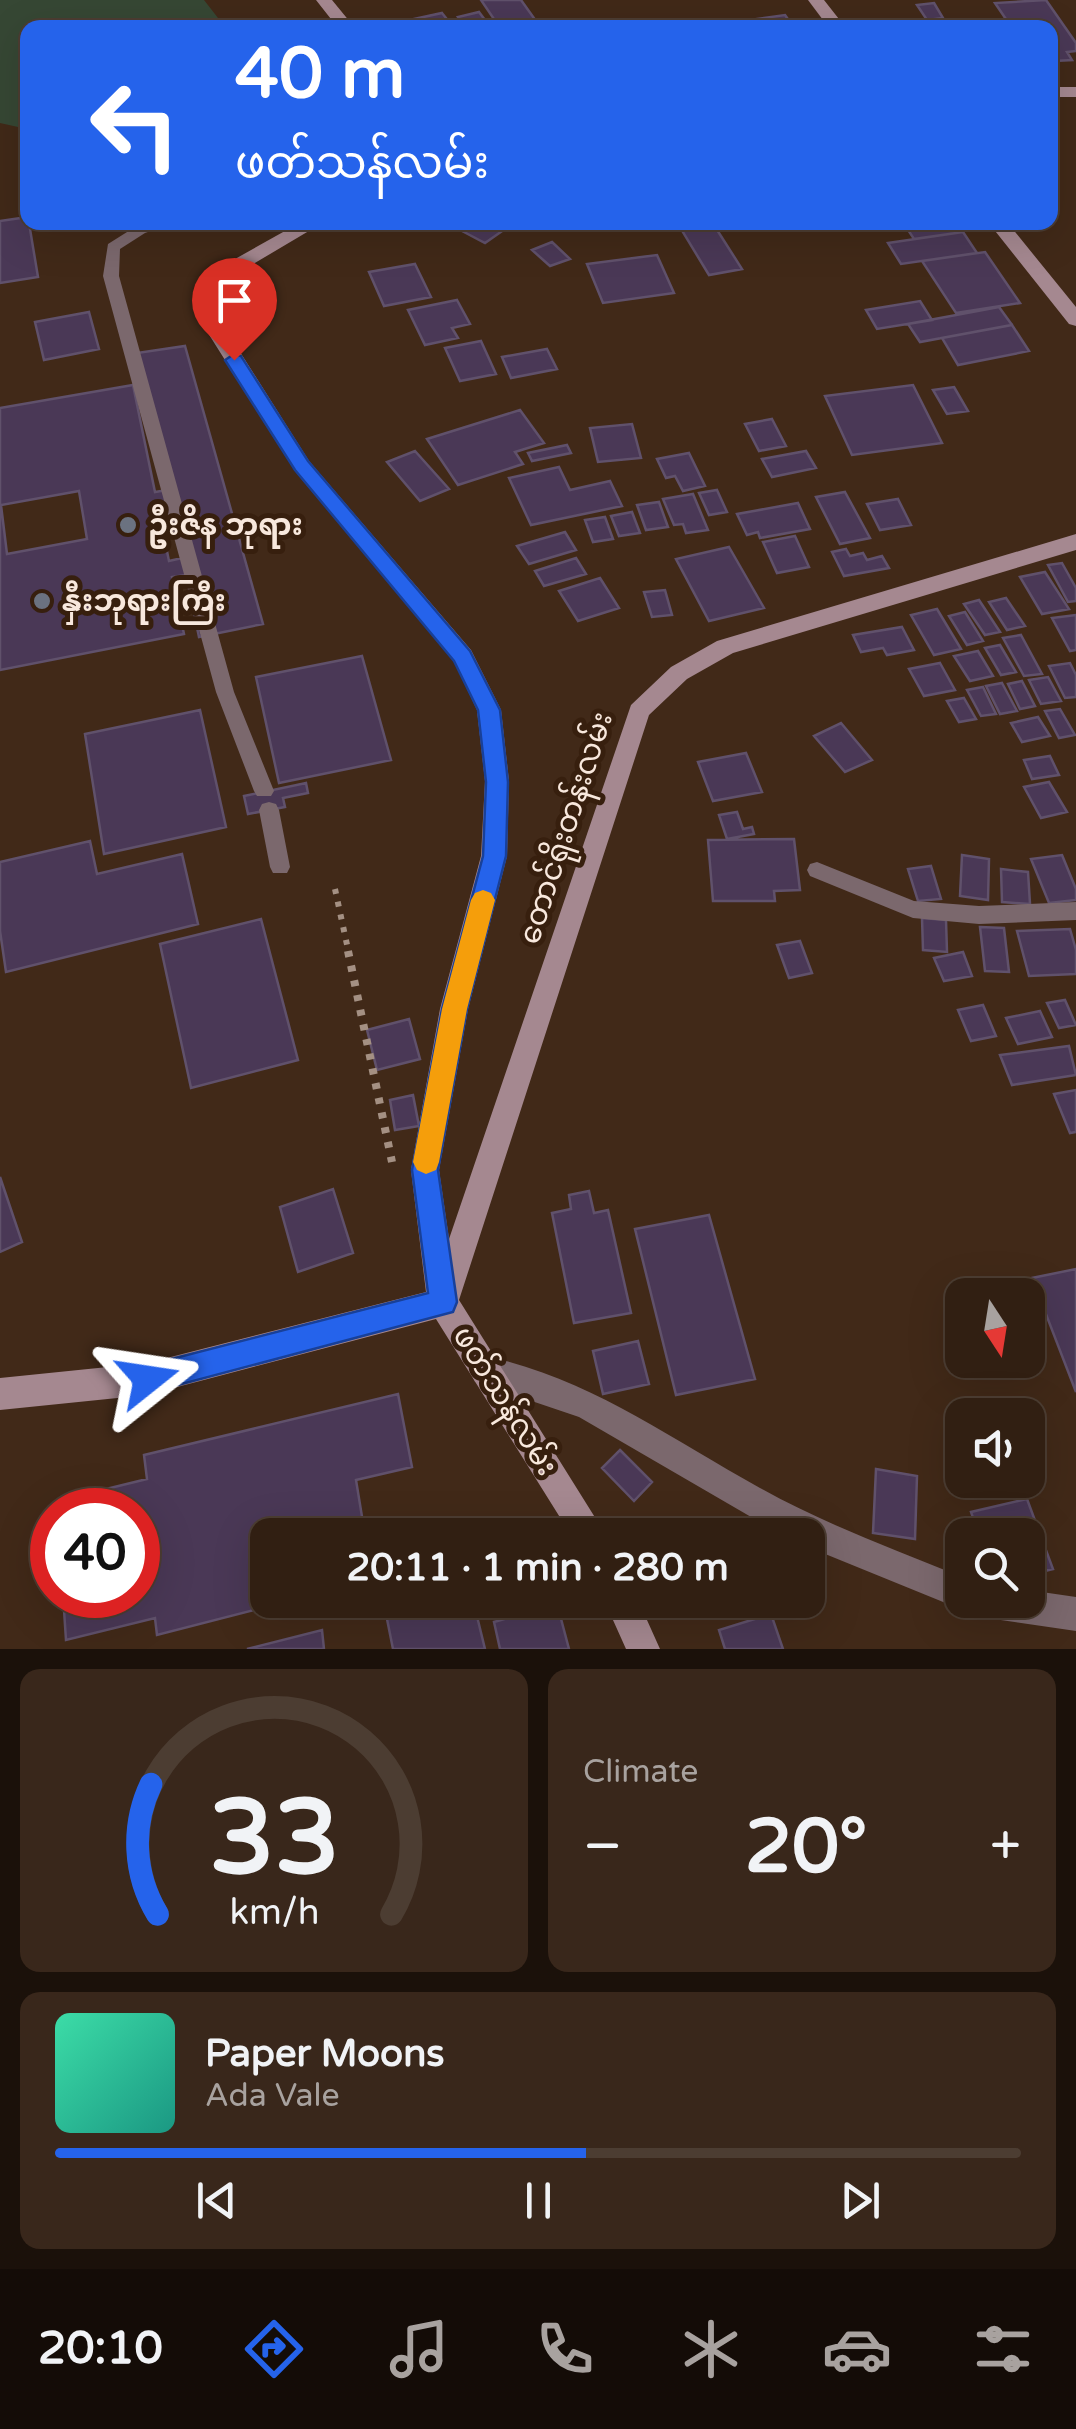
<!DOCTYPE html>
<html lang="en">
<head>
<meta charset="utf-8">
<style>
  :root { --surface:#311f12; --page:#39271b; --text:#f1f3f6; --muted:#a8a29f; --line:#4c3d32; --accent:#2563eb }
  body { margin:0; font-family:"Varela Round","Noto Sans Myanmar",sans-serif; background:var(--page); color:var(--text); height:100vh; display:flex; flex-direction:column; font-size:38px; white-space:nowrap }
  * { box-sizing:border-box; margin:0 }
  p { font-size:32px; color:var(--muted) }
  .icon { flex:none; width:55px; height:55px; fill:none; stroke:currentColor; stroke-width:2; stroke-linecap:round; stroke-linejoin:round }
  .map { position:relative; height:1649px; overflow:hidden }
  .panel { display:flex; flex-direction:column; gap:20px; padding:20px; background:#1b110a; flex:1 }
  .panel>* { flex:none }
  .banner { position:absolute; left:20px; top:20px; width:1038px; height:210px; border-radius:20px; box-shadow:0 10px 40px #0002,0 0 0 2px var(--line); background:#2563eb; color:#fff; overflow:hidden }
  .needle { width:65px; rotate:168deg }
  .controls { position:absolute; left:945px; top:1278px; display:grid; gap:20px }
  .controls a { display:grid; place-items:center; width:100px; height:100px; border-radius:20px; background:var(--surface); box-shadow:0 10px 40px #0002,0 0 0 2px var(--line); font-size:50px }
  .speed { position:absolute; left:30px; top:1488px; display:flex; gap:20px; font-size:50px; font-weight:700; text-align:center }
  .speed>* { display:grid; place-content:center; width:130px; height:130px; border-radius:50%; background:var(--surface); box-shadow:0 10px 40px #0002,0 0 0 2px var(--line); line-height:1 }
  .speed .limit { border:15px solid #d22; background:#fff; color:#111 }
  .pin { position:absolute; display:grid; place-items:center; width:85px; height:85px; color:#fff; margin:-102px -42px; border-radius:50% 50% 50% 0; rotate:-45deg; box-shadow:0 0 10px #0007 }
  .pin .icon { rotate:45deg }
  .me { position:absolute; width:110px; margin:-55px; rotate:75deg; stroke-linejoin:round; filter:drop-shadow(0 0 8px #0008) }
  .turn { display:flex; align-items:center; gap:35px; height:210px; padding:0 50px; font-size:45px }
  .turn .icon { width:130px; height:130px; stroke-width:2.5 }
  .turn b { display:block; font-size:70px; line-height:85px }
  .big { font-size:75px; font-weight:800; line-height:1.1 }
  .panel .tile { flex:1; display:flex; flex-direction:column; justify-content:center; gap:15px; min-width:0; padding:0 35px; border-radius:20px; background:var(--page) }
  .panel .dial { align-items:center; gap:0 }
  .dial svg { height:260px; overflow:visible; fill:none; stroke:var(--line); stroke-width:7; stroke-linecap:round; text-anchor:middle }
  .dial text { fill:var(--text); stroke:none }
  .song { display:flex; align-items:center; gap:30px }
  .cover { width:120px; height:120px; border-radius:15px; background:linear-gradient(135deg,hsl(160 70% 55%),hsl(170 70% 35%)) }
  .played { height:10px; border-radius:5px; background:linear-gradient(90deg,var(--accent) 55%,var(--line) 55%) }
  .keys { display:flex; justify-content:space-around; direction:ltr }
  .heat { display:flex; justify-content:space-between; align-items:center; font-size:55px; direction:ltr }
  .panel .tiles { flex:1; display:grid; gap:20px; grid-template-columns:1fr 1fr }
  .tile:last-child { grid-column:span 2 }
  .trip { position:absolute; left:250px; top:1518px; width:575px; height:100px; border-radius:20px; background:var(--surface); box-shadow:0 10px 40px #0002,0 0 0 2px var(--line); font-weight:800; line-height:100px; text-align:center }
  .menu { display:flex; height:160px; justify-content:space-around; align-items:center; background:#140c07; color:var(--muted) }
  .menu .icon { width:70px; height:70px }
  .menu .on { color:var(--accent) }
  .menu b { font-size:45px; color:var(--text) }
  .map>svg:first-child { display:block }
</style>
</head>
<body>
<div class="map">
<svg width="1076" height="1649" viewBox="0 0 1076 1649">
  <rect width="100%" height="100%" fill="#412918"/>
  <path fill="#364734" d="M0 0H204L225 27 28 28 27 129 0 123Z"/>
  <path fill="#4a3856" stroke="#60516b" stroke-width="2.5" fill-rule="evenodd" d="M481 0H521L541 28H500Z
    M1046 0 1076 43V51L1067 52 1072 60 1054 61 1050 56V28H1012L995 3Z
    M934 3 943 18 927 20 917 5Z
    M479 12 491 28H466L458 17Z
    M442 13 454 28 391 24Z
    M785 15 792 25 755 28 750 20Z
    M28 217 38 277 0 283V221Z
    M445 222H515L485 243Z
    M712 222 742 269 709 275 678 224Z
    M937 222H957L963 232 914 239 906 227Z
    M963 232 977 253 901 264 888 243Z
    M552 242 570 259 550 266 532 250Z
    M985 252 1020 303 956 313 922 261Z
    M657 255 674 293 603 303 587 264Z
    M415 264 431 297 384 306 369 272Z
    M457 300 470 324 452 328 458 338 425 345 408 310Z
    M920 301 932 320 877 329 866 310Z
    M999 307 1012 325 920 342 908 324Z
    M89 312 99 349 44 360 35 322Z
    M1012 325 1029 351 958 365 942 338Z
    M481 341 496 374 460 381 445 348Z
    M185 346 263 624 199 637 186 575 172 577 184 634 0 670V408L133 385 155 492 167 490 137 353ZM79 491 87 539 7 554 1 505ZM170 506 182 558 169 561 158 508Z
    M547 349 557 369 511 378 502 357Z
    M913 385 942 443 852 455 825 396Z
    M954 387 968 411 947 414 933 390Z
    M520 410 544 443 515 452 523 464 458 485 427 439Z
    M772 419 786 446 759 451 745 424Z
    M632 424 641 458 598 462 590 428Z
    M567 445 571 453 532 461 528 453Z
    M415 451 449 489 420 501 387 462Z
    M806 451 816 468 772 477 762 459Z
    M689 453 705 486 683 491 675 476 666 478 657 459Z
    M559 467 570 490 610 481 622 506 531 525 509 478Z
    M717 490 727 512 709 515 699 493Z
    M845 492 870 538 840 544 816 497Z
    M693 494 708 530 686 533 683 524 674 525 663 499Z
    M898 499 911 525 880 530 867 504Z
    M659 502 668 527 646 530 637 505Z
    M798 503 810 529 760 538 758 532 747 535 737 514Z
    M632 512 640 533 619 536 611 516Z
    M605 517 613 539 593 542 585 520Z
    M565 532 576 550 529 564 517 546Z
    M795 536 809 567 777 573 763 542Z
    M729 547 764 608 709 621 676 559Z
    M846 549 850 556 863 553 867 560 882 556 889 568 844 576 832 552Z
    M576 558 586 574 544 586 535 571Z
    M1062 563 1076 588V601L1068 602 1048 565Z
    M1045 572 1069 609 1042 614 1020 577Z
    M600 578 619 608 578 621 559 591Z
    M665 590 672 615 652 617 644 592Z
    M1006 598 1025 626 1007 630 989 602Z
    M979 600 1000 632 985 635 964 604Z
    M937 609 961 649 934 655 911 615Z
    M965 612 983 641 967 645 949 616Z
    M1076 615V650L1070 651 1052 618Z
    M902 627 914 650 887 655 883 648 861 652 853 635Z
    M1021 635 1042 674 1024 676 1003 638Z
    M1000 645 1016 672 1001 675 985 648Z
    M978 651 993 676 970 681 954 656Z
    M362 656 391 760 279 783 256 677Z
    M940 663 955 690 924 696 909 669Z
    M1070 663 1076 675V697L1065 698 1049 666Z
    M1048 677 1061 701 1041 704 1029 680Z
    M1022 681 1035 706 1020 709 1008 684Z
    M1002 683 1017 711 1000 714 986 686Z
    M983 687 996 714 981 716 967 690Z
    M964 698 976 719 959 722 947 701Z
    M1060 709 1075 735 1059 738 1045 711Z
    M200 710 226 827 104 854 85 734Z
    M1038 717 1050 736 1022 742 1011 723Z
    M841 723 872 760 845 772 814 736Z
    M746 753 762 792 713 801 698 762Z
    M1050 756 1059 775 1032 779 1024 760Z
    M1049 782 1067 812 1041 818 1024 787Z
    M306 783 308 793 283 798 285 807 248 814 244 796Z
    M737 812 743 829 752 827 754 834 727 839 719 815Z
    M794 839 800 890 774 891 775 901H713L708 840Z
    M90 841 97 874 182 854 198 924 6 972 0 931V862Z
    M962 855 989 859 988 900 960 896Z
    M1062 855 1076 889V900L1049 903 1031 859Z
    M931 866 941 899 918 901 908 869Z
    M1001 869 1028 872 1030 904 1002 902Z
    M922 918 946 920 947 952 923 950Z
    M261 919 298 1060 191 1088 160 944Z
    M980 927 1004 928 1009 972 985 971Z
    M1070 929 1076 950V974L1029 976 1017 931Z
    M800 941 812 973 789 978 777 945Z
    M963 952 972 976 944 981 934 958Z
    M1065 1000 1076 1025 1059 1028 1047 1003Z
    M983 1005 996 1036 971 1041 958 1010Z
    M1040 1011 1052 1037 1018 1044 1006 1018Z
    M409 1019 420 1059 377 1070 367 1030Z
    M1069 1046 1076 1075 1012 1085 1000 1055Z
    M1076 1090V1132L1070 1133 1054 1094Z
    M413 1095 419 1126 395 1130 390 1100Z
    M0 1177 22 1242 0 1252Z
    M333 1189 353 1253 298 1272 280 1207Z
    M589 1191 594 1213 608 1210 631 1313 574 1323 552 1213 571 1209 569 1195Z
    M709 1215 755 1379 676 1395 635 1229Z
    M1076 1269V1392L1032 1278Z
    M638 1341 649 1384 603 1394 593 1351Z
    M398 1394 412 1467 356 1480 365 1535H268V1600H293L157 1635 155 1618 66 1640 63 1595H138V1510H57V1501L147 1479 144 1455Z
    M620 1450 652 1482 634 1501 602 1468Z
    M876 1469 917 1476 915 1539 873 1533Z
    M1027 1499 1053 1569 1028 1575V1535H979L971 1512Z
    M415 1600H473L485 1649H393L385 1609Z
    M508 1600H556L569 1649H500L494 1622 512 1617Z
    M771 1614 783 1649H725L719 1630Z
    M322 1630 324 1649H247Z"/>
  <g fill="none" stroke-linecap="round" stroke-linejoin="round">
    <path stroke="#a49083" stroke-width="6" stroke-dasharray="5 8" stroke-linecap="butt" d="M335 889 349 954"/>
    <path stroke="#a49083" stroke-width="8" stroke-dasharray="6 9" stroke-linecap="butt" d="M348 951 392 1162"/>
    <path fill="#7b686d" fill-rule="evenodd" d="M151 222H176L145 233 120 249 119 276 234 692 274 791 271 796H257L254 791 216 692 103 276 108 244 135 227Z
      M269 802 276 804 279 810 290 867 287 873H273L270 867 259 810 262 804Z
      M817 862 914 901 979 906 1076 902V920L979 924 913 918 810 876 807 870 810 864Z"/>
    <path fill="#7b686d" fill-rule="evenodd" d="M486 1356C592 1380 666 1436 760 1488 824 1524 894 1549 962 1577V1600H1028V1590L1076 1597V1631L980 1617 808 1547V1535H782L579 1417 475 1382 470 1371 475 1360Z"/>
    <path fill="#a58890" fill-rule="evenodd" d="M316 0H332L355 28H338Z
      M808 0H824L846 28H829Z
      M1050 87H1076V97H1050Z
      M301 222H324L233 276 217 292 216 314 309 461 471 650 501 710 509 781 507 856 468 1009 439 1170 449 1239 631 705 671 667 717 641 1076 534V550L733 653 687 679 649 715 459 1300 606 1535H571L436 1319 147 1395 0 1410V1378L147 1363 426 1292 411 1170 440 1009 481 856 485 781 477 710 454 661 295 471 196 314 198 291 219 268Z
      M988 222H1007L1076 307V326L1069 324Z
      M604 1600H638L660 1649H626Z"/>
  </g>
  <path fill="#2563eb" stroke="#184099" stroke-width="2.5" d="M234 354 241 356 308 461 470 651 500 710 508 782 506 856 467 1009 438 1170 457 1302 453 1312 148 1393 137 1389 133 1379 137 1369 148 1365 428 1293 412 1170 442 1009 483 856 486 782 478 710 454 661 295 470 225 360Z"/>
  <path fill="#f59e0b" d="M483 890 491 893 495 900 467 1009 439 1162 436 1170 426 1174 417 1170 413 1162 442 1009 471 900 475 893Z"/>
  <g fill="#6b7280" stroke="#371f0e" stroke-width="4">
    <circle cx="128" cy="525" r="10"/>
    <circle cx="42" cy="601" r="10"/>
  </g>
  <g text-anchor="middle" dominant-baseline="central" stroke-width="10" stroke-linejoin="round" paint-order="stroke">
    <g font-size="30" font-weight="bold" fill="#f8e8dd" stroke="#371f0e" text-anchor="start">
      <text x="148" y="525">ဦးဇိန ဘုရား</text>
      <text x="62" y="601">နှီးဘုရားကြီး</text>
    </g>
    <g font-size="30" fill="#f8e8dd" stroke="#371f0e">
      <text transform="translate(566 828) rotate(-72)">တောင်ရိုးတန်းလမ်း</text>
      <text transform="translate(505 1401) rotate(58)">ဖတ်သန်လမ်း</text>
    </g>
  </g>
</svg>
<div class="controls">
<a><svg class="needle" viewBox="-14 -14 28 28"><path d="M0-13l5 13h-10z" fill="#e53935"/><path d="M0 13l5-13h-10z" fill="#a8a29f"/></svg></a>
<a><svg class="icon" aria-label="sound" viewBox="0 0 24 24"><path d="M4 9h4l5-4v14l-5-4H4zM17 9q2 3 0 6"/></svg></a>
<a><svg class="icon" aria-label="search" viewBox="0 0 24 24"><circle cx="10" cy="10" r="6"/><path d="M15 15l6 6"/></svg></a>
</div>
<div class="speed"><div class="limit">40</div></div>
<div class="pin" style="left:234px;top:360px;background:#d93025"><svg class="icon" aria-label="arrive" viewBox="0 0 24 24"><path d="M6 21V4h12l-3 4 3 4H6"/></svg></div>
<svg class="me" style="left:148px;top:1379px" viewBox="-20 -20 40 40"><path d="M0-17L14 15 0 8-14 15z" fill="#2563eb" stroke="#fff" stroke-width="4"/></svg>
<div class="trip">20:11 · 1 min · 280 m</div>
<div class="banner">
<div class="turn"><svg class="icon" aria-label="left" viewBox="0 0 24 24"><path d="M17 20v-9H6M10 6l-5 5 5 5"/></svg><div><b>40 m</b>ဖတ်သန်လမ်း</div></div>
</div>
</div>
<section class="panel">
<div class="tiles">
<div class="tile dial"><svg viewBox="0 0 100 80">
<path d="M14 69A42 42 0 1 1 86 69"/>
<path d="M14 69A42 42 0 0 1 12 29" stroke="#2563eb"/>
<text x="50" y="56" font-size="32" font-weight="700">33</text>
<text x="50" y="72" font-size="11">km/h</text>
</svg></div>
<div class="tile"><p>Climate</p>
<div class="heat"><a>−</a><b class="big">20°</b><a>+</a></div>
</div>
<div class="tile">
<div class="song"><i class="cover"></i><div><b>Paper Moons</b><p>Ada Vale</p></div></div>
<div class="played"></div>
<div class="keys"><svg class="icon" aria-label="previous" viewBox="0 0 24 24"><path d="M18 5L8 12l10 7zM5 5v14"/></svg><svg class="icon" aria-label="pause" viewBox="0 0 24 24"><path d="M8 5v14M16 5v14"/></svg><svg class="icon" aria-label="next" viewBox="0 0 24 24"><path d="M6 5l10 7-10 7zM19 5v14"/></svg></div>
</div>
</div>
</section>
<nav class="menu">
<b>20:10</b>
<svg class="icon on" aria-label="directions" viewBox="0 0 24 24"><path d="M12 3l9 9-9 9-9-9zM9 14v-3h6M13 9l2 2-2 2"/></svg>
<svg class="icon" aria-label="music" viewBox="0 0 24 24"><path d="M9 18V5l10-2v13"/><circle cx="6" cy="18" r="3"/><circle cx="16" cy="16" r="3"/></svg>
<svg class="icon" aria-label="phone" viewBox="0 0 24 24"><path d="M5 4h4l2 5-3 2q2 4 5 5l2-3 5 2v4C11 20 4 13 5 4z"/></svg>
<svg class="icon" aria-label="climate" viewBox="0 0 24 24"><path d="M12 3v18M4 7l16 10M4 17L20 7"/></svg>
<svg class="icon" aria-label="car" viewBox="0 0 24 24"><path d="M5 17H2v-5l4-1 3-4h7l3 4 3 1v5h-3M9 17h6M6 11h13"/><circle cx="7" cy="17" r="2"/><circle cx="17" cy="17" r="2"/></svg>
<svg class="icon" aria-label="filters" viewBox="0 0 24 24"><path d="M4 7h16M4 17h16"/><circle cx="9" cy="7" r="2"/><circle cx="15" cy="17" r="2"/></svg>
</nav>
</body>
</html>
